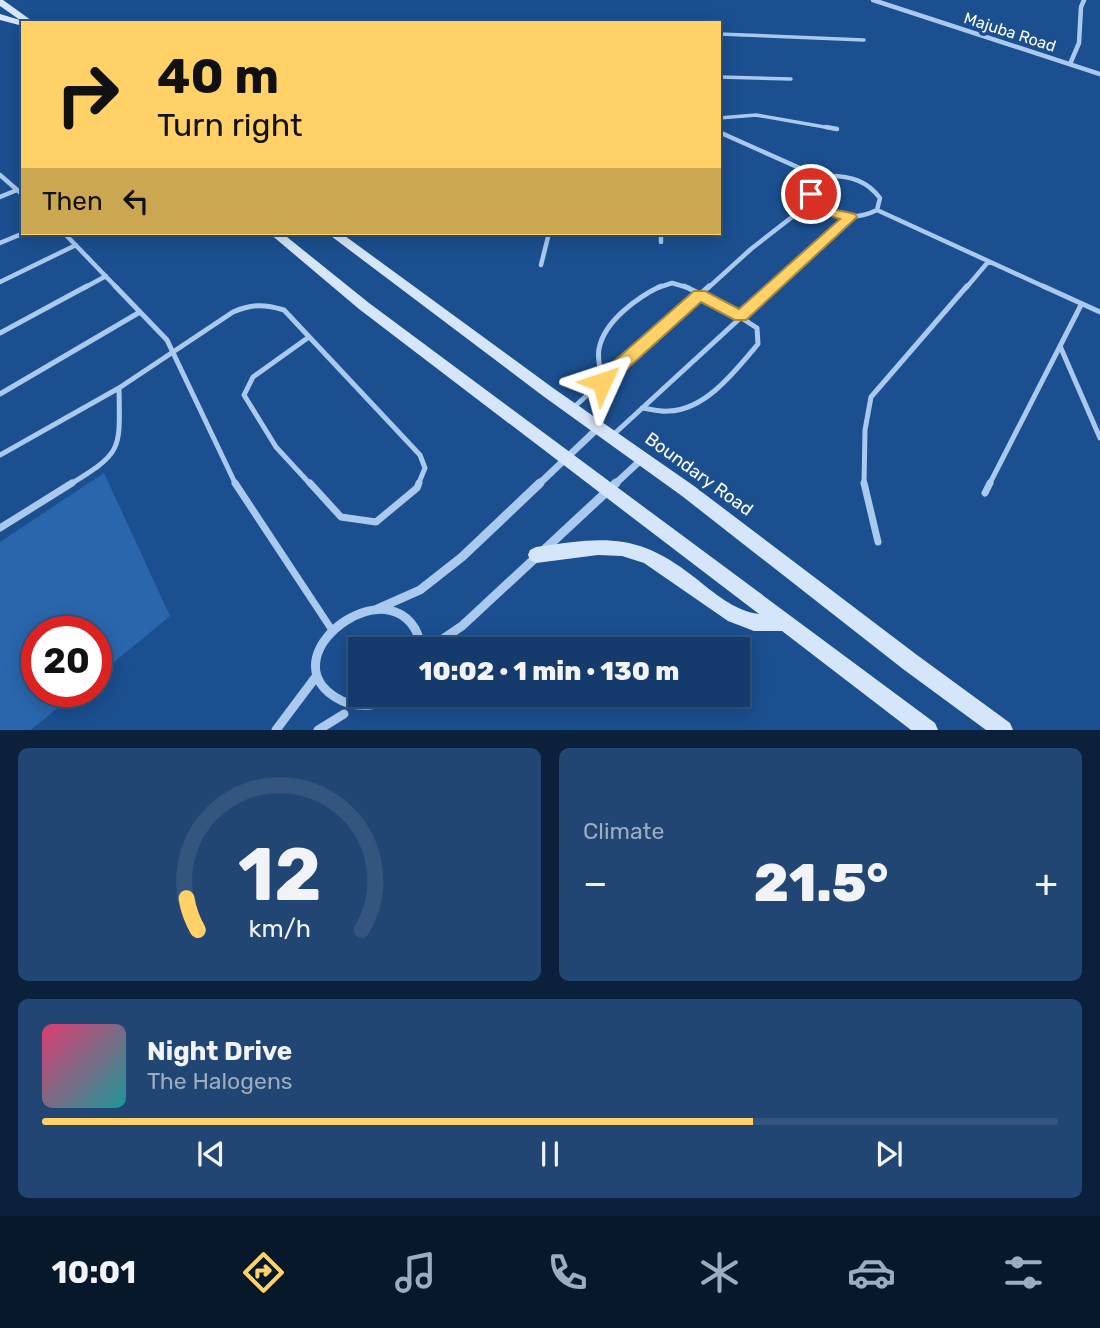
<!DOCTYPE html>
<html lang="en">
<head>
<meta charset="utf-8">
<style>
  :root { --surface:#143b6b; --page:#214673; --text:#f1f3f6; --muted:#9dadc1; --line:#33557e; --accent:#ffd166 }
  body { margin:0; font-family:Rubik,sans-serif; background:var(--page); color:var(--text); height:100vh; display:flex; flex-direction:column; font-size:26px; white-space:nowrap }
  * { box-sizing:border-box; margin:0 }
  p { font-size:23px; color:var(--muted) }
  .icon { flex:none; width:38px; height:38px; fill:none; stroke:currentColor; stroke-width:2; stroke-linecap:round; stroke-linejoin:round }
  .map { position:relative; height:730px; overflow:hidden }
  .side { display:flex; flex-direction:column; gap:18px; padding:18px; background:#0b203b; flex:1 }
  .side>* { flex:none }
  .guide { position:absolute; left:21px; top:21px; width:700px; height:214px; border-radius:0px; box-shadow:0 4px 18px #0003,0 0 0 2px var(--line); background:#ffd166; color:#111; overflow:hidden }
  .speed { position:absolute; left:21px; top:616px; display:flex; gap:14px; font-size:35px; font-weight:700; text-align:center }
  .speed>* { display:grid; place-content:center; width:91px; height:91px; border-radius:50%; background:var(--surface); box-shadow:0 4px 18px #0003,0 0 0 2px var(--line); line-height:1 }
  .speed .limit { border:10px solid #d22; background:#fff; color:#111 }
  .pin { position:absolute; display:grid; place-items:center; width:60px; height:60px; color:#fff; margin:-30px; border:4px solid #fff; border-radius:50%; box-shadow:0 2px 7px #0007 }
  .me { position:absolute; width:77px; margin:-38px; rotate:48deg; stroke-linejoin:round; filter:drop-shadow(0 0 5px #0008) }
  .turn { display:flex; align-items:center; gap:24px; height:147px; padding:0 21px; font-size:32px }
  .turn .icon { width:91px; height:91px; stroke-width:2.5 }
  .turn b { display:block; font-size:49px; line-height:60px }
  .then { display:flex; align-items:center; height:66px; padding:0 21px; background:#0003; gap:14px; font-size:26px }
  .big { font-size:52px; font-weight:800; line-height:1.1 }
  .side .widget { flex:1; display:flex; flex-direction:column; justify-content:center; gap:10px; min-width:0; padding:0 24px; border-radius:10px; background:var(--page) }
  .side .dial { align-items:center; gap:0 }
  .dial svg { height:182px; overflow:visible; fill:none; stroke:var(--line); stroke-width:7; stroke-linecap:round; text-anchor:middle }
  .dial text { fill:var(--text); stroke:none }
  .song { display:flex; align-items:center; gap:21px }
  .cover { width:84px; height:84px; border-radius:10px; background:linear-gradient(135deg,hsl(340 70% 55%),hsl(180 70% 35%)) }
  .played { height:7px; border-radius:4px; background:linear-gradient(90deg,var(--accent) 70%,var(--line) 70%) }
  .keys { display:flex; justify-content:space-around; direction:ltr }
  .heat { display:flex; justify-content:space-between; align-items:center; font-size:38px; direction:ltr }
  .side .tiles { flex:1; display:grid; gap:18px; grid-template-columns:1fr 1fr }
  .widget:last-child { grid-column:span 2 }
  .trip { position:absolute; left:348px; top:637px; width:402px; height:70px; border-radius:0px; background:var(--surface); box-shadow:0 4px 18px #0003,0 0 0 2px var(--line); font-weight:800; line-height:70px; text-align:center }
  .tab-bar { display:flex; height:112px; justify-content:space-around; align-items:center; background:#08182b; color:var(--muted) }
  .tab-bar .icon { width:49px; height:49px }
  .tab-bar .selected { color:var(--accent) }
  .tab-bar b { font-size:32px; color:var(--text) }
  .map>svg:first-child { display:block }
</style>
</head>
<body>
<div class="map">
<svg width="1100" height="730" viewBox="0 0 1100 730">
  <rect width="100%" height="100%" fill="#1b4f8f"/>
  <path fill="#2a66ad" d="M104 473 170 616 96 677V632H37V691H78L31 730H0V542Z"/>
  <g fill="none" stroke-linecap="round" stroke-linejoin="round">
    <path stroke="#a9c9ee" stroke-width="3.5" d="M719 34 864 40
      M719 77 791 79
      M719 118 756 115 836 129"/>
    <path stroke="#a9c9ee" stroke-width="4.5" d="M826 127 837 129
      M719 132 822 178
      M0 175 23 195
      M830 176C851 176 867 181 880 198L877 210C853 222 826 217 811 194 813 183 820 179 830 176Z
      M0 197 17 190
      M877 210 1047 288
      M64 233 117 288
      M661 233V242
      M0 243 24 233
      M541 265 549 233
      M0 282 76 245
      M84 288 106 276
      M657 288 672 283 689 288
      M708 288 751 249 814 200
      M773 288 850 217
      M966 288 988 262"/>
    <path stroke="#a9c9ee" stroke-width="5" d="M115 286 167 340 236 485
      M1043 286 1100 312
      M0 333 87 286
      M309 337 253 377 244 395 276 447 311 485
      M1060 346 1100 438
      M602 382C601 371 597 359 599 349 604 321 638 297 661 286
      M0 394 140 312
      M574 407 709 286
      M642 408C651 409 660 412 669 411 706 410 736 370 758 344L757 328 715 301 684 286
      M613 435 775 286
      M0 455 119 388 233 312C252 304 264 304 284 310L420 455 425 468 418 485
      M69 485C123 452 120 451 119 388
      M864 485 865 430 871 397 967 286
      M989 485 1081 305"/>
    <path stroke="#a9c9ee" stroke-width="7" d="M235 483 332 630
      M310 483 341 517 376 522 417 488 419 483
      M864 483 878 542
      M985 493 990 483
      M0 528 72 483"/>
    <path stroke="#a9c9ee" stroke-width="4.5" d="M873 0 1100 74
      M1070 64 1079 43 1081 7 1084 0"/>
    <path stroke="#a9c9ee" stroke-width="7" d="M538 485 598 428
      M614 485 642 459"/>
    <path stroke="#a9c9ee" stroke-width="9" d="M377 609 420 590 462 557 540 483
      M428 649 462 626 616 483
      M407 695C383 704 358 712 335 697 265 652 404 555 422 649
      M276 730 315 678
      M318 730 344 714"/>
    <path fill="#d6e6fa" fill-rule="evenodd" d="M0 0H3L35 23H23V26L0 20V14L20 20 0 6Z
      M269 233H282L369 303 935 723 938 730H911L782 631H754L728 621 644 563 622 556 598 555 536 563 530 560 528 555 530 550 536 547C604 537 637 532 694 577 713 592 734 611 759 614L359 309Z
      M327 233H341L553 388 694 486 917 655 1010 723 1013 730H986L903 669 682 496 543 396Z"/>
  </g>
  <path fill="#ffd166" stroke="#a68842" stroke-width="2" d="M811 190 833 209 855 214 857 217 746 320H735L701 302 608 386H596L594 382 596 377 694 291H705L739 309 840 219C825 215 811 209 805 194Z"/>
  <g text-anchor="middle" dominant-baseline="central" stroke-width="7" stroke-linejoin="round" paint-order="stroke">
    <g font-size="16" fill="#fff" stroke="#1b4f8f">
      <text transform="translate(1010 32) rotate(18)">Majuba Road</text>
    </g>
    <g font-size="18" fill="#fff" stroke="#1b4f8f">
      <text transform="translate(699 474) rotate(36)">Boundary Road</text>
    </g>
  </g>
</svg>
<div class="speed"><div class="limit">20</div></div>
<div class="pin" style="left:811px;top:194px;background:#d93025"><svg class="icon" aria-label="arrive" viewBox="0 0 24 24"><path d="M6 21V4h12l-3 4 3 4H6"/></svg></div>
<svg class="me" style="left:602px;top:382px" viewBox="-20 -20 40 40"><path d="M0-17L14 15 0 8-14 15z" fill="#ffd166" stroke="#fff" stroke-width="4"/></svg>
<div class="trip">10:02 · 1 min · 130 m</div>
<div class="guide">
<div class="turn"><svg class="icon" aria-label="right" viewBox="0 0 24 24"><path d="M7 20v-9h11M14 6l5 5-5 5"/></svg><div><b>40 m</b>Turn right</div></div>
<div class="then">Then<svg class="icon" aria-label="left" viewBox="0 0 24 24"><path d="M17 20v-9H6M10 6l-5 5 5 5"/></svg></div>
</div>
</div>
<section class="side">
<div class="tiles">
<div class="widget dial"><svg viewBox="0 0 100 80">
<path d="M14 69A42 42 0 1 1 86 69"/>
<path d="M14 69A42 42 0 0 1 9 55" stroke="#ffd166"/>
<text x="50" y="56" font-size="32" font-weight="700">12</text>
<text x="50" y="72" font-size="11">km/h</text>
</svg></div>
<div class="widget"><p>Climate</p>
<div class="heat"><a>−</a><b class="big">21.5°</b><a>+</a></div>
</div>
<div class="widget">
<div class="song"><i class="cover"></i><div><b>Night Drive</b><p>The Halogens</p></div></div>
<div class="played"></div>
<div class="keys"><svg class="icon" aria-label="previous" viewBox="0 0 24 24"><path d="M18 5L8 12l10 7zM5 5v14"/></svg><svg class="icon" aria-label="pause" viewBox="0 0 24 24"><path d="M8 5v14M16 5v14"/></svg><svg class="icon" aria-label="next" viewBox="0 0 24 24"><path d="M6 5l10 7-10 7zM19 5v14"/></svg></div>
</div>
</div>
</section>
<nav class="tab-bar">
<b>10:01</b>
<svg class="icon selected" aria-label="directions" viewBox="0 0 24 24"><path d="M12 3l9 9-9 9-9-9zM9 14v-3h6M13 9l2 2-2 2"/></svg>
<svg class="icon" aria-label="music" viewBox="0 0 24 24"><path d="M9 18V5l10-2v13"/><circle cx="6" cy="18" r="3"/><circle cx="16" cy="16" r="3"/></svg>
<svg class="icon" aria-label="phone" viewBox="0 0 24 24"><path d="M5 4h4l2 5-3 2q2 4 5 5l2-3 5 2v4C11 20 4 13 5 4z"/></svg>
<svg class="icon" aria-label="climate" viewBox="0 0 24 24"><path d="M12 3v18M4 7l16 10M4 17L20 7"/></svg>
<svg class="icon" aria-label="car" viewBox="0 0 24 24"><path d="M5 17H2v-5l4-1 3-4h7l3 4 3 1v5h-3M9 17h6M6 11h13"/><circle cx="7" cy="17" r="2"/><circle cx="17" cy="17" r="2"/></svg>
<svg class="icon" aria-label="filters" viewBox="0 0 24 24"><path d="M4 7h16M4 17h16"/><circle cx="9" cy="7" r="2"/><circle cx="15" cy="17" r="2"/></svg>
</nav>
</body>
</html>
